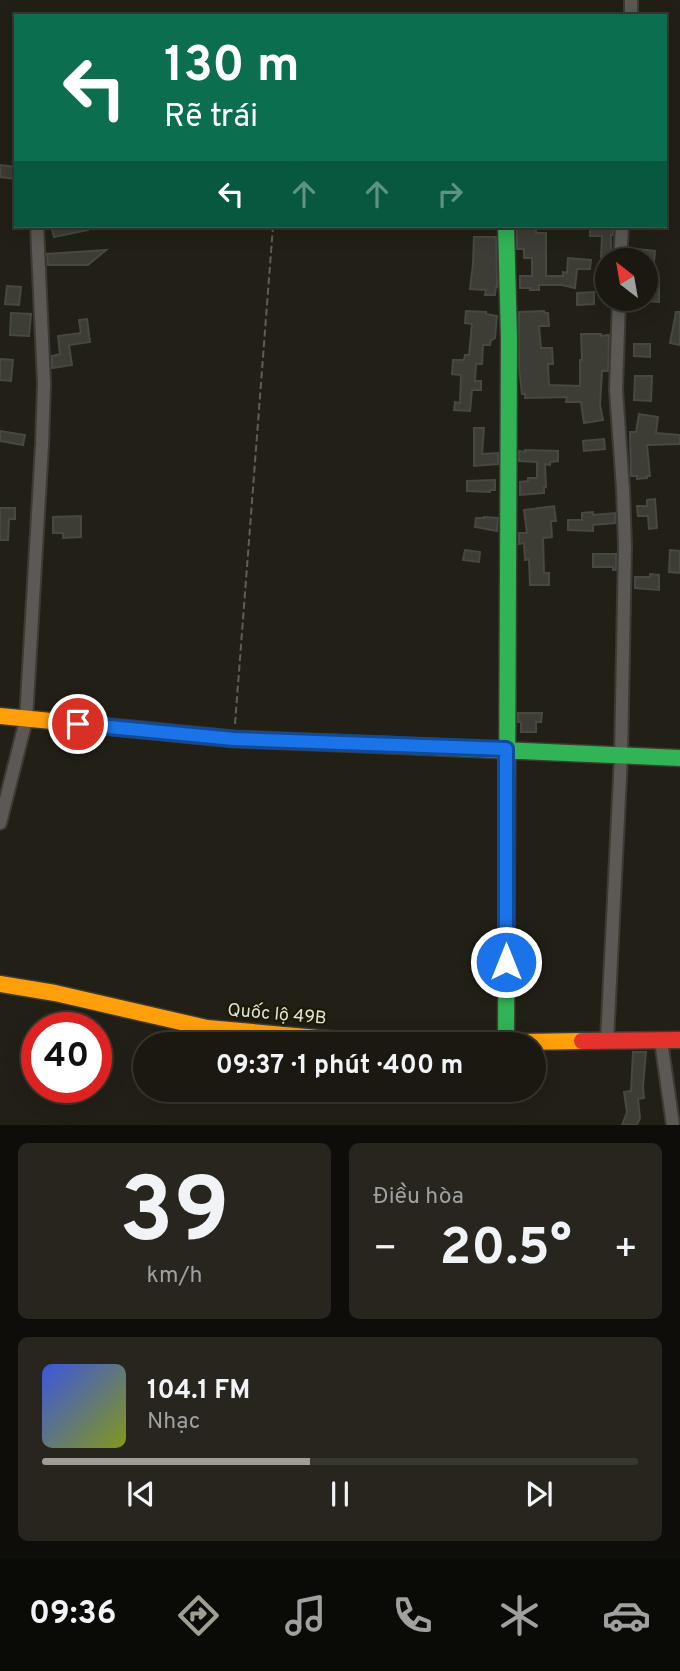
<!DOCTYPE html>
<html lang="vi">
<head>
<meta charset="utf-8">
<style>
  :root { --surface:#1a1810; --page:#27251e; --text:#f1f3f6; --muted:#9fa09f; --line:#383730; --accent:#a09e93 }
  body { margin:0; font-family:Overpass,sans-serif; background:var(--page); color:var(--text); height:100vh; display:flex; flex-direction:column; font-size:26px; white-space:nowrap }
  * { box-sizing:border-box; margin:0 }
  p { font-size:23px; color:var(--muted) }
  .icon { flex:none; width:38px; height:38px; fill:none; stroke:currentColor; stroke-width:2; stroke-linecap:round; stroke-linejoin:round }
  .map { position:relative; height:1125px; overflow:hidden }
  .details { display:flex; flex-direction:column; gap:18px; padding:18px; background:#0e0d09; flex:1 }
  .details>* { flex:none }
  .guide { position:absolute; left:14px; top:14px; width:653px; height:214px; border-radius:0px; box-shadow:0 4px 18px #0003,0 0 0 2px var(--line); background:#0b6e4f; color:#fff; overflow:hidden }
  .needle { width:46px; rotate:329deg }
  .fabs { position:absolute; left:595px; top:248px; display:grid; gap:14px }
  .fabs a { display:grid; place-items:center; width:63px; height:63px; border-radius:50%; background:var(--surface); box-shadow:0 4px 18px #0003,0 0 0 2px var(--line); font-size:35px }
  .speed { position:absolute; left:21px; top:1012px; display:flex; gap:14px; font-size:35px; font-weight:700; text-align:center }
  .speed>* { display:grid; place-content:center; width:91px; height:91px; border-radius:50%; background:var(--surface); box-shadow:0 4px 18px #0003,0 0 0 2px var(--line); line-height:1 }
  .speed .limit { border:10px solid #d22; background:#fff; color:#111 }
  .pin { position:absolute; display:grid; place-items:center; width:60px; height:60px; color:#fff; margin:-30px; border:4px solid #fff; border-radius:50%; box-shadow:0 2px 7px #0007 }
  .me { position:absolute; width:77px; margin:-38px; rotate:0deg; stroke-linejoin:round; filter:drop-shadow(0 0 5px #0008) }
  .turn { display:flex; align-items:center; gap:24px; height:147px; padding:0 35px; font-size:32px }
  .turn .icon { width:91px; height:91px; stroke-width:2.5 }
  .turn b { display:block; font-size:49px; line-height:60px }
  .lanes { display:flex; align-items:center; height:66px; padding:0 35px; background:#0003; justify-content:center; gap:35px; direction:ltr }
  .lanes .off { opacity:.35 }
  .big { font-size:52px; font-weight:700; line-height:1.1 }
  .details .card { flex:1; display:flex; flex-direction:column; justify-content:center; gap:10px; min-width:0; padding:0 24px; border-radius:10px; background:var(--page) }
  .details .dial { align-items:center; gap:0 }
  .dial b { font-size:91px; line-height:1 }
  .song { display:flex; align-items:center; gap:21px }
  .cover { width:84px; height:84px; border-radius:10px; background:linear-gradient(135deg,hsl(230 70% 55%),hsl(70 70% 35%)) }
  .played { height:7px; border-radius:4px; background:linear-gradient(90deg,var(--accent) 45%,var(--line) 45%) }
  .keys { display:flex; justify-content:space-around; direction:ltr }
  .heat { display:flex; justify-content:space-between; align-items:center; font-size:38px; direction:ltr }
  .details .tiles { flex:1; display:grid; gap:18px; grid-template-columns:1fr 1fr }
  .card:last-child { grid-column:span 2 }
  .trip { position:absolute; left:133px; top:1032px; width:413px; height:70px; border-radius:35px; background:var(--surface); box-shadow:0 4px 18px #0003,0 0 0 2px var(--line); font-weight:700; line-height:70px; text-align:center }
  .tab-bar { display:flex; height:112px; justify-content:space-around; align-items:center; background:#0a0a06; color:var(--muted) }
  .tab-bar .icon { width:49px; height:49px }
  .tab-bar .active { color:var(--accent) }
  .tab-bar b { font-size:32px; color:var(--text) }
  .map>svg:first-child { display:block }
</style>
</head>
<body>
<div class="map">
<svg width="680" height="1125" viewBox="0 0 680 1125">
  <rect width="100%" height="100%" fill="#222016"/>
  <path fill="#3d3c35" stroke="#474840" stroke-width="2" d="M0 165 16 167V179L0 177Z
    M51 226H88V230L54 237Z
    M517 226H536V233H546V276H563V272L567 273 568 258 591 260 590 269H577L575 288 562 285H539V290H530L531 288H520V276H532V258H524V249H517Z
    M590 226H613V235H611V258L601 257 602 236H590Z
    M474 237H496L497 287H496L495 295H485L486 290 470 289 473 264Z
    M637 249 655 251 654 262 646 261V258L636 257Z
    M106 250 88 265H48L47 254Z
    M646 277 659 278V302L646 301Z
    M7 286 21 287 19 305 5 304Z
    M594 292V304L577 305V293Z
    M466 311 486 312V314L497 316 495 338 491 340 490 345H483L482 364H476L475 381H481V390H472L470 411 454 410 455 402 460 403 461 375 452 374 453 360H464L465 355H469L472 324 465 323Z
    M544 311 545 313H548L549 326H539L541 348H552L553 364H548L549 385 580 386V360H582L581 334H601V336L609 335 608 371H602L600 405 603 420 584 423 581 402H566L567 397 525 398V394H522L519 367V312Z
    M676 312H680V345L670 343Z
    M11 313 31 314 29 336 10 335Z
    M87 319 90 342 69 345 72 365 52 368V356L60 354 58 336 81 333 79 320Z
    M634 344H650V357L634 356Z
    M0 359 13 360 11 381 0 380Z
    M635 376H652L651 401 634 400Z
    M639 414 658 417 656 433 680 435V444L647 445 650 476H647V478L637 479V476H631L630 432H636Z
    M474 428H484L482 454 498 453V464L474 466Z
    M0 431 25 435 23 445 0 441Z
    M604 439 605 449 584 451 583 441Z
    M525 450 558 451V461L550 462V465L545 464 546 487H544V493L520 495V482L528 481V478H537V462L519 461V451L525 452Z
    M495 480V490H490V492L467 491V481Z
    M655 499 657 528 649 529 648 516H638L637 506H647V500Z
    M554 506 556 521H551L552 537 543 538 544 573H549V585H530L529 559 525 560 524 543 519 544V533H527L524 510Z
    M0 508H15V519H9L8 540H0Z
    M593 512V515L615 513V523L593 525V531L568 530V520H582V513Z
    M81 516V537L63 538V533H53V517Z
    M484 517 498 518 497 531 475 527 476 518H484Z
    M465 550 480 552 479 562 463 560Z
    M670 550 680 551V573L669 572Z
    M593 554H616V570H613V567H593Z
    M650 574 659 575V590L635 588V577H650Z
    M518 713H542L541 722H536V732H521V722H518Z
    M633 1052H646L643 1086 644 1098 638 1099 640 1118 637 1125H622L627 1112 624 1092 631 1091Z"/>
  <g fill="none" stroke-linecap="round" stroke-linejoin="round">
    <g stroke="#3c3a32" stroke-width="16">
      <path id="street" d="M631 16V0
        M620 261 622 226
        M0 823 26 720 42 445 44 384 37 226
        M607 1041 621 756 625 546 623 489 616 390 619 299
        M661 1041 673 1125"/>
    </g>
    <g stroke="#3c3a32" stroke-width="19">
      <path id="fast" d="M506 226 509 338 506 1042
        M387 745 680 758"/>
    </g>
    <g stroke="#3c3a32" stroke-width="19">
      <path id="slow" d="M0 716 234 739 387 745
        M0 984 55 993 207 1028 385 1044 582 1041"/>
    </g>
    <g stroke="#3c3a32" stroke-width="19">
      <path id="jam" d="M582 1041 680 1040"/>
    </g>
    <path stroke="#5f5d57" stroke-width="2" stroke-dasharray="7 3.5" stroke-linecap="butt" d="M235 724 273 226"/>
    <use href="#street" stroke="#5c5955" stroke-width="12"/>
    <use href="#fast" stroke="#30b455" stroke-width="16"/>
    <use href="#slow" stroke="#ff9f0a" stroke-width="16"/>
    <use href="#jam" stroke="#e5322d" stroke-width="16"/>
  </g>
  <g fill="none" stroke-linecap="round" stroke-linejoin="round">
    <g stroke="#114b97" stroke-width="18">
      <path id="route" d="M78 724 234 739 506 749V962"/>
    </g>
    <use href="#route" stroke="#1a73e8" stroke-width="12"/>
  </g>
  <g text-anchor="middle" dominant-baseline="central" stroke-width="5" stroke-linejoin="round" paint-order="stroke">
    <g font-size="18" fill="#e4e2d6" stroke="#1e1a08">
      <text transform="translate(277 1015) rotate(5)">Quốc lộ 49B</text>
    </g>
  </g>
</svg>
<div class="fabs">
<a><svg class="needle" viewBox="-14 -14 28 28"><path d="M0-13l5 13h-10z" fill="#e53935"/><path d="M0 13l5-13h-10z" fill="#9fa09f"/></svg></a>
</div>
<div class="speed"><div class="limit">40</div></div>
<div class="pin" style="left:78px;top:724px;background:#d93025"><svg class="icon" aria-label="arrive" viewBox="0 0 24 24"><path d="M6 21V4h12l-3 4 3 4H6"/></svg></div>
<svg class="me" style="left:506px;top:962px" viewBox="-20 -20 40 40"><circle r="17" fill="#1a73e8" stroke="#fff" stroke-width="3"/><path d="M0-11L8 9 0 5-8 9z" fill="#fff"/></svg>
<div class="trip">09:37 · 1 phút · 400 m</div>
<div class="guide">
<div class="turn"><svg class="icon" aria-label="left" viewBox="0 0 24 24"><path d="M17 20v-9H6M10 6l-5 5 5 5"/></svg><div><b>130 m</b>Rẽ trái</div></div>
<div class="lanes"><svg class="icon" aria-label="left" viewBox="0 0 24 24"><path d="M17 20v-9H6M10 6l-5 5 5 5"/></svg><svg class="icon off" aria-label="ahead" viewBox="0 0 24 24"><path d="M12 20V5M6 11l6-6 6 6"/></svg><svg class="icon off" aria-label="ahead" viewBox="0 0 24 24"><path d="M12 20V5M6 11l6-6 6 6"/></svg><svg class="icon off" aria-label="right" viewBox="0 0 24 24"><path d="M7 20v-9h11M14 6l5 5-5 5"/></svg></div>
</div>
</div>
<section class="details">
<div class="tiles">
<div class="card dial"><b>39</b><p>km/h</p></div>
<div class="card"><p>Điều hòa</p>
<div class="heat"><a>−</a><b class="big">20.5°</b><a>+</a></div>
</div>
<div class="card">
<div class="song"><i class="cover"></i><div><b>104.1 FM</b><p>Nhạc</p></div></div>
<div class="played"></div>
<div class="keys"><svg class="icon" aria-label="previous" viewBox="0 0 24 24"><path d="M18 5L8 12l10 7zM5 5v14"/></svg><svg class="icon" aria-label="pause" viewBox="0 0 24 24"><path d="M8 5v14M16 5v14"/></svg><svg class="icon" aria-label="next" viewBox="0 0 24 24"><path d="M6 5l10 7-10 7zM19 5v14"/></svg></div>
</div>
</div>
</section>
<nav class="tab-bar">
<b>09:36</b>
<svg class="icon active" aria-label="directions" viewBox="0 0 24 24"><path d="M12 3l9 9-9 9-9-9zM9 14v-3h6M13 9l2 2-2 2"/></svg>
<svg class="icon" aria-label="music" viewBox="0 0 24 24"><path d="M9 18V5l10-2v13"/><circle cx="6" cy="18" r="3"/><circle cx="16" cy="16" r="3"/></svg>
<svg class="icon" aria-label="phone" viewBox="0 0 24 24"><path d="M5 4h4l2 5-3 2q2 4 5 5l2-3 5 2v4C11 20 4 13 5 4z"/></svg>
<svg class="icon" aria-label="climate" viewBox="0 0 24 24"><path d="M12 3v18M4 7l16 10M4 17L20 7"/></svg>
<svg class="icon" aria-label="car" viewBox="0 0 24 24"><path d="M5 17H2v-5l4-1 3-4h7l3 4 3 1v5h-3M9 17h6M6 11h13"/><circle cx="7" cy="17" r="2"/><circle cx="17" cy="17" r="2"/></svg>
</nav>
</body>
</html>
